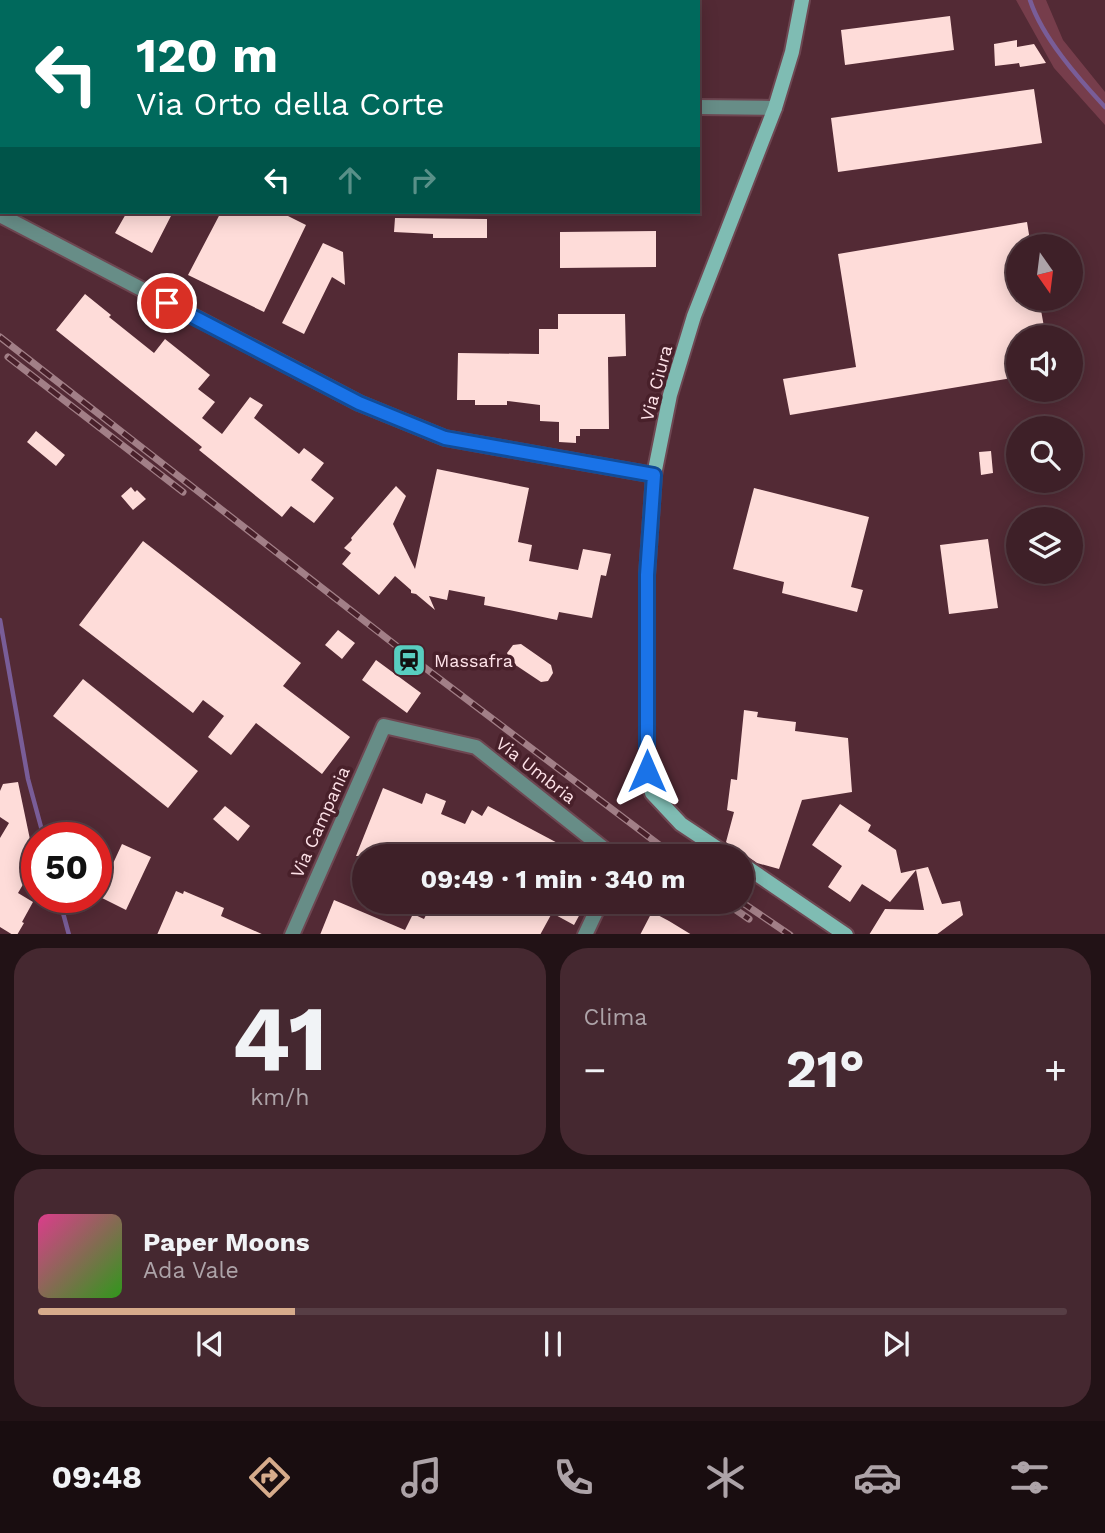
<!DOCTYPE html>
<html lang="it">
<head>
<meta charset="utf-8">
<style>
  :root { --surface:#3e2028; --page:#452830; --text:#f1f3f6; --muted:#ada3a8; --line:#573e45; --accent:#d6ab8b }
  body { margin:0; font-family:"Work Sans",sans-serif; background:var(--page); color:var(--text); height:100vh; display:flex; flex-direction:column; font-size:26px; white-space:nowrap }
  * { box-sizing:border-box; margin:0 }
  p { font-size:23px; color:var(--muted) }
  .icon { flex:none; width:38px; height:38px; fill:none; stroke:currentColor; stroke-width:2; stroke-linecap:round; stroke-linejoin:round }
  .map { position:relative; height:934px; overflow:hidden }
  .drawer { display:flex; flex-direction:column; gap:14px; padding:14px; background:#221216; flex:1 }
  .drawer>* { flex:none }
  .top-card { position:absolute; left:0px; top:0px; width:700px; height:214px; box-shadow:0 4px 18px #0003,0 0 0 2px var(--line); background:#00695c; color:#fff; overflow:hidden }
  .needle { width:46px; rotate:166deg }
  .buttons { position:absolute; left:1006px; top:234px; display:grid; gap:14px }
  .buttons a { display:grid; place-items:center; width:77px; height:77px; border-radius:50%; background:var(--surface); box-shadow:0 4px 18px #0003,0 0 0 2px var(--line); font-size:35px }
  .speed { position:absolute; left:21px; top:822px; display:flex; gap:14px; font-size:35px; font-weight:700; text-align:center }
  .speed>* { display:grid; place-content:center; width:91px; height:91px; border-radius:50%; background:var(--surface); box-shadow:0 4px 18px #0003,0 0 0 2px var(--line); line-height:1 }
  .speed .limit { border:10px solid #d22; background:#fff; color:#111 }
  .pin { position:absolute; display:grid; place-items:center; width:60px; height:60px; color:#fff; margin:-30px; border:4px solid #fff; border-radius:50%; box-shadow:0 2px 7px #0007 }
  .me { position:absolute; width:77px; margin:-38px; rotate:0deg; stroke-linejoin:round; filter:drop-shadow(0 0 5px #0008) }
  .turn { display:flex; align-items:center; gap:24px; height:147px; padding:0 21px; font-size:32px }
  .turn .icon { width:91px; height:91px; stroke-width:2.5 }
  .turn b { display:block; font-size:49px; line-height:60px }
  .lanes { display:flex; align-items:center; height:66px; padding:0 21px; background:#0003; justify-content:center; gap:35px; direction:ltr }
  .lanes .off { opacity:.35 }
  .big { font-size:52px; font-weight:700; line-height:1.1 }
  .drawer .widget { flex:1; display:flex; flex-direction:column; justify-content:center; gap:10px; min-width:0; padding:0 24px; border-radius:28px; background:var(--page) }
  .drawer .dial { align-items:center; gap:0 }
  .dial b { font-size:91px; line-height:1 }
  .song { display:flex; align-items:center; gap:21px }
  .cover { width:84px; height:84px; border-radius:10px; background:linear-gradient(135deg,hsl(330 70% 55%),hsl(110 70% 35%)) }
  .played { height:7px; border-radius:4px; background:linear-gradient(90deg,var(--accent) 25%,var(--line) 25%) }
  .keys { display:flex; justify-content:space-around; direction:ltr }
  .heat { display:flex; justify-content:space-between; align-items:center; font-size:38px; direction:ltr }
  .drawer .tiles { flex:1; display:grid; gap:14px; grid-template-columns:1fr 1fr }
  .widget:last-child { grid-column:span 2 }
  .trip { position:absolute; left:352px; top:844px; width:402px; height:70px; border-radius:35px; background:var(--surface); box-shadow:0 4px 18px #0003,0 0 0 2px var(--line); font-weight:700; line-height:70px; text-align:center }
  .tab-bar { display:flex; height:112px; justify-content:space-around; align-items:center; background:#190d10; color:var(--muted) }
  .tab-bar .icon { width:49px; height:49px }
  .tab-bar .current { color:var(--accent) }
  .tab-bar b { font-size:32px; color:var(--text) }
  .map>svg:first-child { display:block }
</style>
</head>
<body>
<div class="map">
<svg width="1105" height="935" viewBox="0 0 1105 935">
  <rect width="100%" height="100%" fill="#532a35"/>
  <path fill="#763d4b" d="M1016 0H1046L1063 40 1105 92V125L1054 68Z"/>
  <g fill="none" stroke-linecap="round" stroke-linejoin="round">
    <path stroke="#795d98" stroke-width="4.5" d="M1030 0C1042 37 1078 78 1105 107
      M0 620 28 779 44 838
      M59 898 69 935"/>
  </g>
  <path fill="#fedcd9" d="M950 16 954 50 845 65 841 30Z
    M1017 40V47L1034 44 1046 63 1020 67 1019 63 995 66 994 44Z
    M1034 89 1042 143 838 172 831 118Z
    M127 212H173L152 253 115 233Z
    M221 212H280L306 225 264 312 188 275Z
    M395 218 487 219V238H433V234L394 232Z
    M1027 222 1031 247H1018V299H1039L1046 338H1018V377L790 415 783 379 856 367 838 254Z
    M656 231V267L560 268V232Z
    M323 243 343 252 345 285 332 277 304 334 282 323Z
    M85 294 111 315 109 317 154 353 165 339 210 375 198 389 215 402 202 418 222 434 250 397 263 405 254 418 299 454 304 448 324 463 311 480 334 498 314 523 291 506 282 517 199 450 202 447 56 330Z
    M558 314H625L626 356 608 357 609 429H580V436H576V443L559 442V422L540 421V405L507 401V405H475V400H457L458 353 539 354V329H558Z
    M36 431 65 455 56 466 27 442Z
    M991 451 993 473 981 475 979 452Z
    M437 469 529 488 518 542 532 545 529 561 578 570 583 549 611 554 606 576 601 575 592 618 559 612 557 620 499 608 484 605 485 597 449 590 447 600 429 596 435 610 416 594 411 593V590L395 576 379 595 342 564 351 553 344 548 352 540 351 538 396 486 406 496 393 524 415 569Z
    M131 487 135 492 137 490 146 499 133 510 121 496Z
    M754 488 869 517 851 587 863 590 857 612 782 593 784 582 733 569Z
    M988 539 998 608 949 614 940 545Z
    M143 541 301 663 283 686 350 737 322 774 256 723 231 755 208 737 224 716 203 700 193 713 79 625Z
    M338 630 355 643 342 659 325 645Z
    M521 644 551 665 553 673 548 681 541 682 511 662 507 653 513 645Z
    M376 660 421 693 407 713 362 680Z
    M83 679 198 771 168 808 53 716Z
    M744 710 758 712 757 717 796 722 795 731 848 738 852 792 802 800 779 869 757 863 747 856 740 855 726 842 734 812 727 810 731 779 737 780Z
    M18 782 37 873 28 876 18 893 33 902 22 922 24 923 17 935H13L0 927V838L9 823 0 817V791L3 784Z
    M383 788 422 804 426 793 446 801 441 814 465 824 472 810 482 816 488 806 582 856H356Z
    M840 804 871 825 868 831 896 850 901 873 928 867 942 904 960 901 963 915 936 935H869L885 909 924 910 916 870 890 902 862 884 850 902 828 887 842 866 812 845Z
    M225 806 250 826 238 841 213 819Z
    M122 844 151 857 126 910 98 896Z
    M176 891 183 894 184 891 224 908 221 916 264 935H157Z
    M334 900 405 930 413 914 424 919 433 901H587L574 925 552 913 540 935H320Z
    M652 912 669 921 692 935H640Z"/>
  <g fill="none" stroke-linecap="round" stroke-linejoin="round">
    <g stroke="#6e4752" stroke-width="18">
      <path id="street" d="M143 2 144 0
        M465 2V0
        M698 107 775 108
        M0 179 2 178
        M0 215 359 403 445 438 654 475
        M292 935 384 726 476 747 613 856
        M585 935 601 901"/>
    </g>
    <g stroke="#6e4752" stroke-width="18">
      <path id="secondary" d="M729 856 681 824 652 793 647 771V575L654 475 670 395 694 316 775 108 792 52 802 0
        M742 864 846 935"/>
    </g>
    <use href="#street" stroke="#678d87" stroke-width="14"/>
    <use href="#secondary" stroke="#7fbcb3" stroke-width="14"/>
    <g stroke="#a27f87" stroke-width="7">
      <path id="rail" d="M0 337 412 658 674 856
        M8 357 183 492
        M723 901 749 919
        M740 901 790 935"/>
    </g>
    <use href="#rail" stroke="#48202a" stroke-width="4.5" stroke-dasharray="13" stroke-linecap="butt"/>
  </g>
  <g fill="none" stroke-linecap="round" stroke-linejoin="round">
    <g stroke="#114b97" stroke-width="18">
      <path id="route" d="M167 303 359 403 445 438 654 475 647 575V771"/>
    </g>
    <use href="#route" stroke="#1a73e8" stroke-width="12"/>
  </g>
  <defs>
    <g id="station-square" transform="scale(1.75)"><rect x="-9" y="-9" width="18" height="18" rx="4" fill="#58cec0" stroke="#48202a"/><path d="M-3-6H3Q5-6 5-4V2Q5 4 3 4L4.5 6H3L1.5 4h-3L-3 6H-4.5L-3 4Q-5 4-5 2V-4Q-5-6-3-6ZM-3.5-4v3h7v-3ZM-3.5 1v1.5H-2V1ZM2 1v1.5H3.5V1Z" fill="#111"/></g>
  </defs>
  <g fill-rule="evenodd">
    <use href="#station-square" x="409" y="660"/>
  </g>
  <g text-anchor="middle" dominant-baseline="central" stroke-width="7" stroke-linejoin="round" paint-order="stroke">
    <g font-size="18" fill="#fee2e8" stroke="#48202a">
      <text transform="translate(656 383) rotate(-75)">Via Ciura</text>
      <text transform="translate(536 770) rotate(38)">Via Umbria</text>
      <text transform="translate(320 822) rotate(-66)">Via Campania</text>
    </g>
    <g font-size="18" fill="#fee2e8" stroke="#48202a" text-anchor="start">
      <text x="434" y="660">Massafra</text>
    </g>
  </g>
</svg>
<div class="buttons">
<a><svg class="needle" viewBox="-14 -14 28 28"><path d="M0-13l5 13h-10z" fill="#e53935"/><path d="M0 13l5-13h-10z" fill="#ada3a8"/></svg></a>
<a><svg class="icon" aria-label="sound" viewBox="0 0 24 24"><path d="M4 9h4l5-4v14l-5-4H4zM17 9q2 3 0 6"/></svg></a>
<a><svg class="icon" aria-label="search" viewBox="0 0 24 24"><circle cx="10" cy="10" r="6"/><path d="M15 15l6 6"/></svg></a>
<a><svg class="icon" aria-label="layers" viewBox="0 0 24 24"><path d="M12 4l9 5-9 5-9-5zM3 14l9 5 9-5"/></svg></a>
</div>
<div class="speed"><div class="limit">50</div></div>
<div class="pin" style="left:167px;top:303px;background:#d93025"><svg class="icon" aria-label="arrive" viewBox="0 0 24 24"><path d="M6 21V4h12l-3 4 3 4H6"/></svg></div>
<svg class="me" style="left:647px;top:771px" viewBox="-20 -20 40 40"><path d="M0-17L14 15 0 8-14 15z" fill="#1a73e8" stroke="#fff" stroke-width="4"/></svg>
<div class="trip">09:49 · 1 min · 340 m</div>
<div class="top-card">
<div class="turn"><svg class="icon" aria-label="left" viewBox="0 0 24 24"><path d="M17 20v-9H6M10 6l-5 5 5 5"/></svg><div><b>120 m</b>Via Orto della Corte</div></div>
<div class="lanes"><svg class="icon" aria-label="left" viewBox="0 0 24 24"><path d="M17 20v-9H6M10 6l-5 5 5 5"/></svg><svg class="icon off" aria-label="ahead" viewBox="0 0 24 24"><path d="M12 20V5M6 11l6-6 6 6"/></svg><svg class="icon off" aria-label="right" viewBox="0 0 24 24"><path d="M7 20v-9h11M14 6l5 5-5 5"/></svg></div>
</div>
</div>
<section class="drawer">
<div class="tiles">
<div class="widget dial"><b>41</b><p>km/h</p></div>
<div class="widget"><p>Clima</p>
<div class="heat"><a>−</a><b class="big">21°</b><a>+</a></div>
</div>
<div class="widget">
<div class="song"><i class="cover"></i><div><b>Paper Moons</b><p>Ada Vale</p></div></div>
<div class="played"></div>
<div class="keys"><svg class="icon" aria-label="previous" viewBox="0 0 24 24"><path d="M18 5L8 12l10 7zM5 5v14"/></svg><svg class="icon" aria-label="pause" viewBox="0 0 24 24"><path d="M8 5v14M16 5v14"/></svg><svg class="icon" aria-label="next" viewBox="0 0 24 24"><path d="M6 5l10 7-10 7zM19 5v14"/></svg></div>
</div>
</div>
</section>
<nav class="tab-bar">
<b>09:48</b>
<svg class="icon current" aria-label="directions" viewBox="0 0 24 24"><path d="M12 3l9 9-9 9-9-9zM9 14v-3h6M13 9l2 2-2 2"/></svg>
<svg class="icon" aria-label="music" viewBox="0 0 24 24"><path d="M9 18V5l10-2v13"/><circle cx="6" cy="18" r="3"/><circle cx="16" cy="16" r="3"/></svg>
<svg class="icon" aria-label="phone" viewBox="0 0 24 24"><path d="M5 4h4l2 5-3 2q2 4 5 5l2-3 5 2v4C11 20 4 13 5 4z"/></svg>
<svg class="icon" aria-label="climate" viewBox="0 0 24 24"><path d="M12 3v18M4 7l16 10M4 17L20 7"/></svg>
<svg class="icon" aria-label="car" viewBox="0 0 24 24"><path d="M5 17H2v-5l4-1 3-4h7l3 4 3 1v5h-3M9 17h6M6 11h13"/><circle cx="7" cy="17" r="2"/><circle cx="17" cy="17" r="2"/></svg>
<svg class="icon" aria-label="filters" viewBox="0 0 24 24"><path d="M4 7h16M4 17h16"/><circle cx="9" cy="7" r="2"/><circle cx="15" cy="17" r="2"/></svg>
</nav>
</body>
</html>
